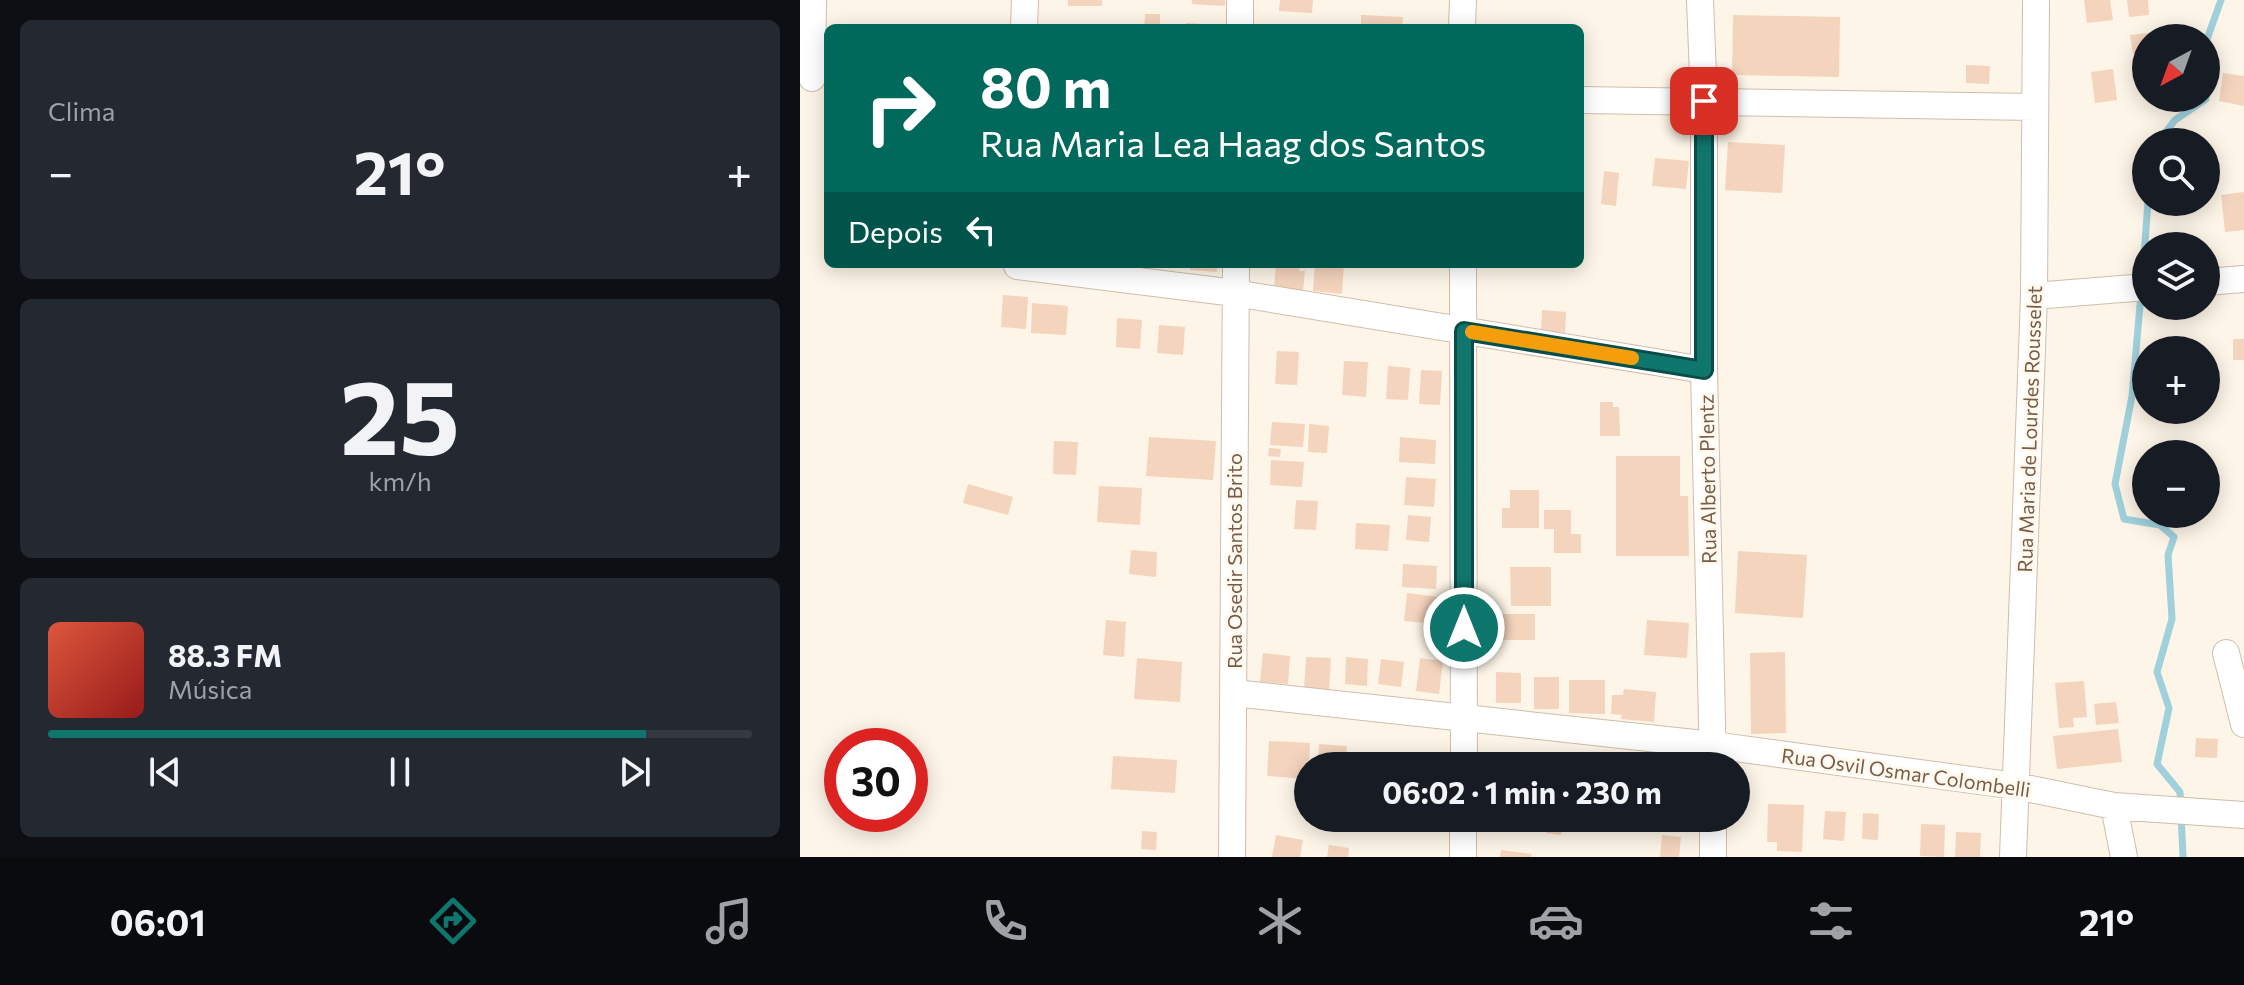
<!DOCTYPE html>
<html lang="pt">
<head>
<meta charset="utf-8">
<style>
  :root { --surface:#171b24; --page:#242831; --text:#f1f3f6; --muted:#9ea1a6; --line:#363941; --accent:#0f766e }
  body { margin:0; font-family:Commissioner,sans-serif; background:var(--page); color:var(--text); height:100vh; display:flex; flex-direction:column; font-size:30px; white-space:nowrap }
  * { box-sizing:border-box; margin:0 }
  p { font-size:26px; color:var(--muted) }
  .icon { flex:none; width:44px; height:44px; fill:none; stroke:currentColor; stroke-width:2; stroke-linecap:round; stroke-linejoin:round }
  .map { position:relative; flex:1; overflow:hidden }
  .details { display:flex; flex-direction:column; gap:20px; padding:20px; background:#0d0f14; width:800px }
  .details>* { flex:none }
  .guide { position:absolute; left:24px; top:24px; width:760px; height:244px; border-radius:12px; box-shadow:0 4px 20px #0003; background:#00695c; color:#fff; overflow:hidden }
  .needle { width:52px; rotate:221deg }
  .controls { position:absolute; left:1332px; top:24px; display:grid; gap:16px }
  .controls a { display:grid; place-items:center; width:88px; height:88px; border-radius:50%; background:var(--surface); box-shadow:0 4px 20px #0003; font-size:40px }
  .speed { position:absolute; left:24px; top:728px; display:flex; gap:16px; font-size:40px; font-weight:700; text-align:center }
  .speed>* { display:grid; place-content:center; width:104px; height:104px; border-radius:50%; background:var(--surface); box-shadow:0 4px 20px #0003; line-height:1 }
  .speed .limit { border:12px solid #d22; background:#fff; color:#111 }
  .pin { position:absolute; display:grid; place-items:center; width:68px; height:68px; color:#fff; margin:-34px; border-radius:16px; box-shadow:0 4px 12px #0006 }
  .me { position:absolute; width:88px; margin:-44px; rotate:0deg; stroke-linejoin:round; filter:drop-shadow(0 0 6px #0008) }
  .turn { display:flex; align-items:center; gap:28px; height:168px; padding:0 24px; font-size:36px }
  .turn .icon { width:104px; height:104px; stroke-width:2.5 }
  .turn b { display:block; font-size:56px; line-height:68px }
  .then { display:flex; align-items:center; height:76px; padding:0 24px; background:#0003; gap:16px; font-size:30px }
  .big { font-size:60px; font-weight:700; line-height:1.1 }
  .details .card { flex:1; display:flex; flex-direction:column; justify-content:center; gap:12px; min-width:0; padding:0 28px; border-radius:12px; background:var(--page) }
  .details .dial { align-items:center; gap:0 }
  .dial b { font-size:104px; line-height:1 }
  .song { display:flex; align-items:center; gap:24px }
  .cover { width:96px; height:96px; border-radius:12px; background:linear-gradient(135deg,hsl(10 70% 55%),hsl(0 70% 35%)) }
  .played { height:8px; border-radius:4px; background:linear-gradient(90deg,var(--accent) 85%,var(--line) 85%) }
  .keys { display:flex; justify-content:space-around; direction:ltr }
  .heat { display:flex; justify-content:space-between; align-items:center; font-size:44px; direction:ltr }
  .trip { position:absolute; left:494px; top:752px; width:456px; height:80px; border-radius:40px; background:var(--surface); box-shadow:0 4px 20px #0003; font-weight:700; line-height:80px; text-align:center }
  .tab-bar { display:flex; height:128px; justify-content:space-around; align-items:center; background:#090b0e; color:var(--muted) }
  .tab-bar .icon { width:56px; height:56px }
  .tab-bar .selected { color:var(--accent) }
  .tab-bar b { font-size:36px; color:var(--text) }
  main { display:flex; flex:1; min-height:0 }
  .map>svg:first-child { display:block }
</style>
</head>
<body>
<main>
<section class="details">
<div class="card"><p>Clima</p>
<div class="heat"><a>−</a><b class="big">21°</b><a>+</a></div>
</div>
<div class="card dial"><b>25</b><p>km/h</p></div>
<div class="card">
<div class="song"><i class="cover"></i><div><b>88.3 FM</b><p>Música</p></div></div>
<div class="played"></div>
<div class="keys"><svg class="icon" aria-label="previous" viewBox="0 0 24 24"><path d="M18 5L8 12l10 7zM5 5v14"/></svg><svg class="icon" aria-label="pause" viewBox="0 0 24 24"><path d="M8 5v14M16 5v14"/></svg><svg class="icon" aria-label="next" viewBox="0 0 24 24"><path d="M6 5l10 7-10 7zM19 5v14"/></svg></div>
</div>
</section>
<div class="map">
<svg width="1444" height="857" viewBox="0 0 1444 857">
  <rect width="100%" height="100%" fill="#fdf5e7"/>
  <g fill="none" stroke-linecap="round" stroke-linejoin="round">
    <path stroke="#9fd0db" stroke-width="7" d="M1406 42 1421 0
      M1358 142 1375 120 1406 99V77
      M1342 282 1348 202
      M1341 294 1332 396 1315 484 1324 519 1360 525 1374 537 1368 555 1372 619 1357 672 1369 708 1357 764 1380 792 1383 857"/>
  </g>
  <path fill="#f4d4bd" d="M268 0H302V6H268Z
    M392 0H425V6L392 4Z
    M480 0H513L512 13 479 11Z
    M1284 0H1310L1313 20 1287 23Z
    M1327 0H1348L1349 15 1329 17Z
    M345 14H360V28H344Z
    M561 15 603 17 602 28H561Z
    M933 15 1040 17 1039 77 932 75Z
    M386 23 418 25V28H386Z
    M1348 33 1346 53 1333 54 1330 35Z
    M1166 65 1190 66 1189 84 1166 83Z
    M1313 69 1317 100 1295 103 1291 72Z
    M1423 73 1444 76V106L1419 101Z
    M928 142 985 145 982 193 925 190Z
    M855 158 889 161 886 189 852 186Z
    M804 171 819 173 816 206 801 204Z
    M1444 192V230L1425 232 1421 195Z
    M390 264H417V272L390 270Z
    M476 264H500L499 271H505L503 291 474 288Z
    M515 264H544L542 294 513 291Z
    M203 295 228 297 226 329 201 327Z
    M232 303 268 306 266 335 231 333Z
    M742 310 766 312 765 333 741 331Z
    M317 318 342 320 340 349 316 347Z
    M359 325 385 327 383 355 357 353Z
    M1433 339H1444V360H1433Z
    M477 351 499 352 497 385 475 384Z
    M544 361 568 362 566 397 542 395Z
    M588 366 610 368 608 400 586 399Z
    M621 370 642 371 640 405 619 404Z
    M800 402H813V407H819L820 436H800Z
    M472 422 505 424 503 447 470 445Z
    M509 424 529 426 527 453 508 452Z
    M349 437 416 441 413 480 346 476Z
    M600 437 636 440 635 464 599 462Z
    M254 441 278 442 276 475 253 474Z
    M469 448 481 449 480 457 468 456Z
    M816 456H880V496H888L889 556H816Z
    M471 460 504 462 502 487 470 485Z
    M606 477 636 479 634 507 604 505Z
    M168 484 213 497 208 515 163 503Z
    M299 486 342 488 340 525 297 522Z
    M710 490H739V528H702V508H710Z
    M496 500 518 501 516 530 494 529Z
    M744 510H771V534H781V553H754V529H744Z
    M608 515 631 517 629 542 606 540Z
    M556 523 590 525 588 551 555 549Z
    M331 550 357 552 356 577 329 574Z
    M938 551 1007 555 1003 618 935 613Z
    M603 564 637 566 636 589 602 587Z
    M710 567H751V606H711Z
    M607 593 639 597 636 624 604 621Z
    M703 614H735V640H703Z
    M306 620 326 622 324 657 303 655Z
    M847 620 889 623 887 658 844 655Z
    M985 652 986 733 951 734 950 653Z
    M463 653 490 656 488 684 460 682Z
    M506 657 531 658 529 690 504 689Z
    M546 657 568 659 567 686 545 684Z
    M337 658 382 662 380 702 334 699Z
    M620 658 643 661 639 694 616 691Z
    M581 659 604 662 601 687 578 684Z
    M696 672 721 673V703H696Z
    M734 677H759V709H734Z
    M769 680H805V714L769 713Z
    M1284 681 1287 717 1273 718 1274 727 1259 728 1255 683Z
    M824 689 856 692 854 722 821 719 822 715 811 714 812 695H823Z
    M1316 702 1319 723 1296 725 1294 704Z
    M1318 729 1322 762 1257 769 1253 736Z
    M1396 738 1418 739 1417 758 1395 757Z
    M469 741 510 743 508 779 467 776Z
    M519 744 547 746 546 766H518Z
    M313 756 377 760 375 793 311 789Z
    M611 759 634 760V766H611Z
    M553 760 599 763V766H552Z
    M968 804 1004 805 1002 852 977 851V842H967Z
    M1025 811 1046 812 1044 841 1023 839Z
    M1063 813 1079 814 1078 840 1062 839Z
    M748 818H763L761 835 746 833Z
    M863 818H897L896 831 862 827Z
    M1121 824 1145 825 1144 857 1120 856Z
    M342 831 357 832 356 850 341 849Z
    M1156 832 1181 833 1180 857H1155Z
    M476 835 503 840 500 857H472Z
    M862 835 881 837 879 857H860Z
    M529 845 549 848 548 857H527Z
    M701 850 732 854 731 857H700Z"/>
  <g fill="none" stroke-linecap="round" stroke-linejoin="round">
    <g stroke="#d0bdab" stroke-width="28">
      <path id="minor" d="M900 0 904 101V370L913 766
        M224 28 225 0
        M440 28V0
        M662 28 663 0
        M12 78 13 0
        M780 100 1235 107
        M663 264 664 766
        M217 266 435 293 904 370
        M1406 282 1444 279
        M1234 296 1346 287
        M1426 653 1444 724
        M434 693 913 745 1216 786 1314 806 1444 815
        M1314 806 1324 857
        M913 818V857
        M432 857 436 264
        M663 857V818
        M1213 857 1234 296 1236 0"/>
    </g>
    <use href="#minor" stroke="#fff" stroke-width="26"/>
  </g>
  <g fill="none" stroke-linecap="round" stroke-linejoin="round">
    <g stroke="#0a4d48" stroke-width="20">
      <path id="route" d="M664 628V331L904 370V101"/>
    </g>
    <use href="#route" stroke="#0f766e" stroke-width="14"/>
    <path stroke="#f59e0b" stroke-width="14" d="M672 332 832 358"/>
  </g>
  <g text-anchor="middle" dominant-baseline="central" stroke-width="6" stroke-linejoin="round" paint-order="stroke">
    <g font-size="20" fill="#795b49" stroke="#fff9ee">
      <text transform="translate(1229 429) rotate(-88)">Rua Maria de Lourdes Rousselet</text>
      <text transform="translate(907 479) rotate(-91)">Rua Alberto Plentz</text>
      <text transform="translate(434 561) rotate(-90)">Rua Osedir Santos Brito</text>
      <text transform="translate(1106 772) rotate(8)">Rua Osvil Osmar Colombelli</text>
    </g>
  </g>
</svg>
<div class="controls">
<a><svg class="needle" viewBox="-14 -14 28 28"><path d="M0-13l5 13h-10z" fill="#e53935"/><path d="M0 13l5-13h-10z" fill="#9ea1a6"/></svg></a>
<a><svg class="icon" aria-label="search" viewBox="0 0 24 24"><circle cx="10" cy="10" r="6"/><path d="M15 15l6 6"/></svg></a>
<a><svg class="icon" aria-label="layers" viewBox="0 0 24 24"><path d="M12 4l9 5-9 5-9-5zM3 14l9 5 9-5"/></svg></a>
<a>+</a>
<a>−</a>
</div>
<div class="speed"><div class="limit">30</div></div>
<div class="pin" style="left:904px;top:101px;background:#d93025"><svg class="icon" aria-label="arrive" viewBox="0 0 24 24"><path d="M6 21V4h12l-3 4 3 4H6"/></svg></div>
<svg class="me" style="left:664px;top:628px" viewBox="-20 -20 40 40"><circle r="17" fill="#0f766e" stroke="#fff" stroke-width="3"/><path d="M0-11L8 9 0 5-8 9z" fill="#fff"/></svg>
<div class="trip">06:02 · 1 min · 230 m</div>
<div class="guide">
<div class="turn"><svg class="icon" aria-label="right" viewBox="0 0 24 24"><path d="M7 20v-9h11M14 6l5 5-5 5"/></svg><div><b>80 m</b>Rua Maria Lea Haag dos Santos</div></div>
<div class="then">Depois<svg class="icon" aria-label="left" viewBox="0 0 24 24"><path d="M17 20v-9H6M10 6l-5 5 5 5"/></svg></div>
</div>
</div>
</main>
<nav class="tab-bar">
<b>06:01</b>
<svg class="icon selected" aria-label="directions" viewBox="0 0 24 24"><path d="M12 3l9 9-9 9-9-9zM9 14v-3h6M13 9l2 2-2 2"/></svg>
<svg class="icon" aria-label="music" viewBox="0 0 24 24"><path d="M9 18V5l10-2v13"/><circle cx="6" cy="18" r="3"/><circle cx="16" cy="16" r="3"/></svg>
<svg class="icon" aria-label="phone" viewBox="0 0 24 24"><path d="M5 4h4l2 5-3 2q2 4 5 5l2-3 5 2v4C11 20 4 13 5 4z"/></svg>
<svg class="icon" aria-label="climate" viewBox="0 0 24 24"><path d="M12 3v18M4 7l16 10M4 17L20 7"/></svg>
<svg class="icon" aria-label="car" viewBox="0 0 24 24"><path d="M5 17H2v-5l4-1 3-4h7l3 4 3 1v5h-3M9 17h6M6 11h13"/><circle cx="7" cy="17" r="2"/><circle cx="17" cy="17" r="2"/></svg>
<svg class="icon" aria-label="filters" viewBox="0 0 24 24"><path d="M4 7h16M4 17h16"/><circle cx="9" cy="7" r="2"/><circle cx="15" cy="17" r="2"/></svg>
<b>21°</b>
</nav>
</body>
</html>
